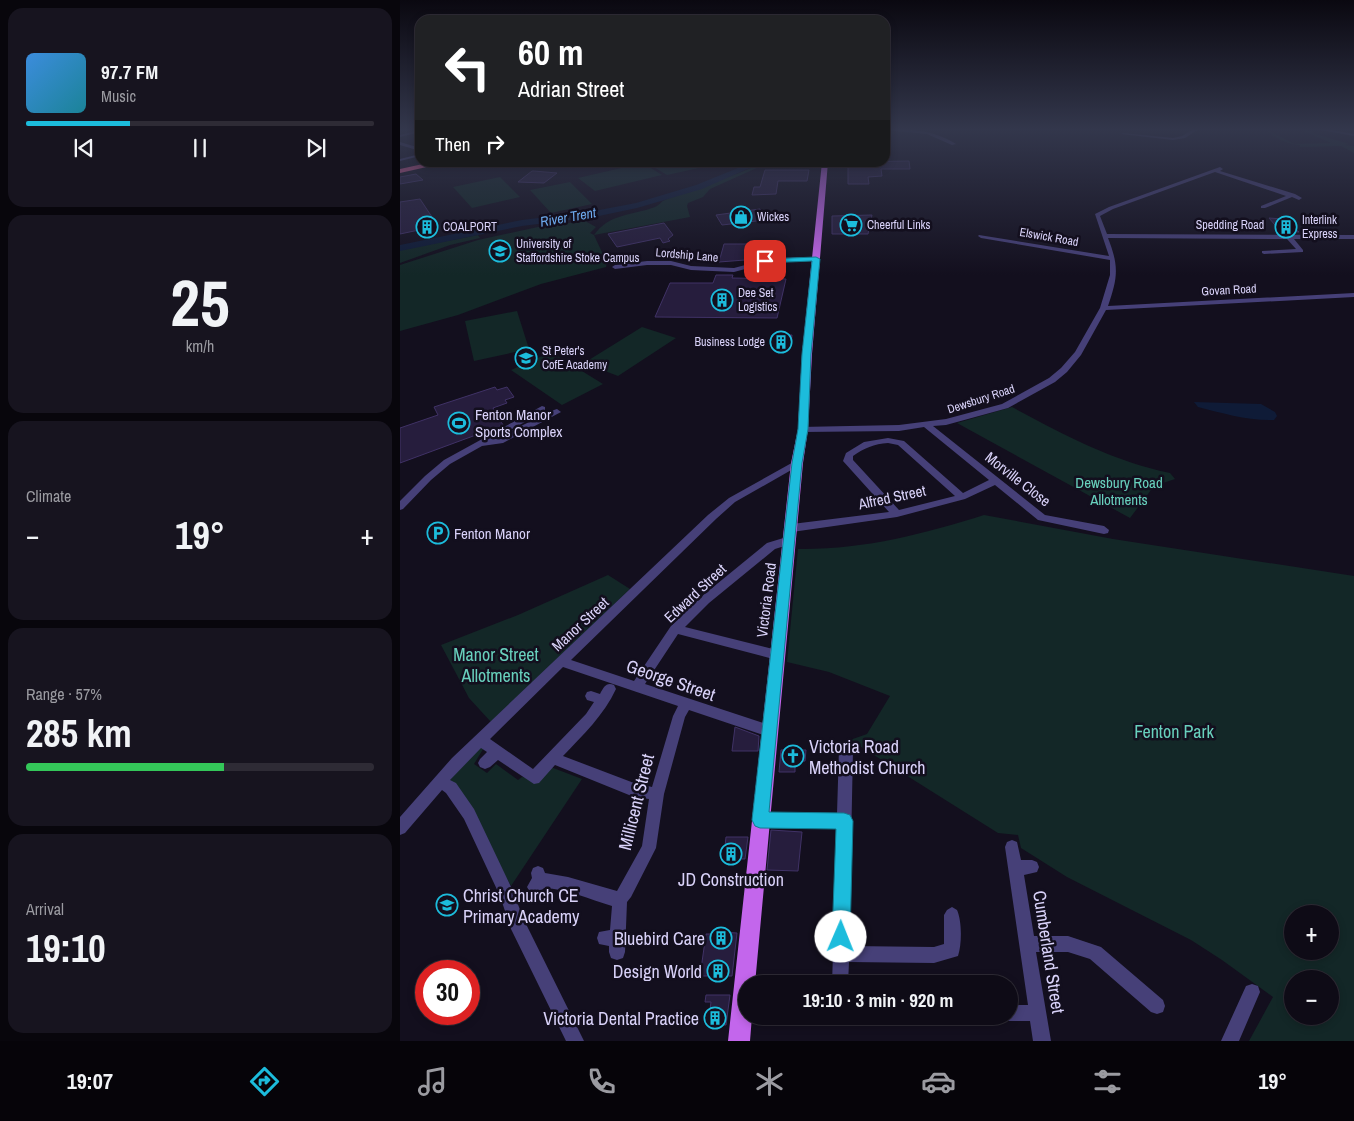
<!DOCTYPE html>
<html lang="en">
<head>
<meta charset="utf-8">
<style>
  :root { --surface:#0e0b16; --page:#17141f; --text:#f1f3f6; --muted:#9b9ba1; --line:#2e2b35; --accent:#1cbcdc }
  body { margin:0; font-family:"Archivo Narrow",sans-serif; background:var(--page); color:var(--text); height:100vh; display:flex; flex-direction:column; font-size:19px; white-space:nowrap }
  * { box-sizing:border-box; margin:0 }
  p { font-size:16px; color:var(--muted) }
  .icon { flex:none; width:28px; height:28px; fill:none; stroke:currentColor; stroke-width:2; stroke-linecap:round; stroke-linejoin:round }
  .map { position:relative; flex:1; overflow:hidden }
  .sheet { display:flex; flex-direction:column; gap:8px; padding:8px; background:#08060c; width:400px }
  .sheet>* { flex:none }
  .guide { position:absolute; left:15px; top:15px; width:475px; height:152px; border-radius:15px; box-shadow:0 2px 8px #0003,0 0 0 1px var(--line); background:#202124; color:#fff; overflow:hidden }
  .tools { position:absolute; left:884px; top:905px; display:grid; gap:10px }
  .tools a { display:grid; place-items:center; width:55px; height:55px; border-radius:50%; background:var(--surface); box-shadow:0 2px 8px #0003,0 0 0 1px var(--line); font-size:25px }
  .speed { position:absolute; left:15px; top:960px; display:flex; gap:10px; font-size:25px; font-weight:700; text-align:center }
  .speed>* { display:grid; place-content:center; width:65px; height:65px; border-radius:50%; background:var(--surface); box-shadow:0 2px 8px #0003,0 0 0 1px var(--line); line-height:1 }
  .speed .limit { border:8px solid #d22; background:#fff; color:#111 }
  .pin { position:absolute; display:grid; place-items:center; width:42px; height:42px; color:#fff; margin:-21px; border-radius:10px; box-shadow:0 2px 8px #0006 }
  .me { position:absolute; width:55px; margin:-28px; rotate:1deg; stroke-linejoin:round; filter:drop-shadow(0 0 4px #0008) }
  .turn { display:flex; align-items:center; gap:18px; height:105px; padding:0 20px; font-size:22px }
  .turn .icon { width:65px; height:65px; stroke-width:2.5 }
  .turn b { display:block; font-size:35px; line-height:42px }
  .then { display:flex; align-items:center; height:48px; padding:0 20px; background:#0003; gap:10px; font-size:19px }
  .big { font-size:38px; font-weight:700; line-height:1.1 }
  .sheet .card { flex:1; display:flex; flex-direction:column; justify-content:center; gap:8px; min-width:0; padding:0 18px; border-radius:15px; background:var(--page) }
  .sheet .dial { align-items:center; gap:0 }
  .dial b { font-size:65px; line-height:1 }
  .song { display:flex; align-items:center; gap:15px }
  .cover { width:60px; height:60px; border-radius:8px; background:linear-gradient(135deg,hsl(210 70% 55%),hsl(190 70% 35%)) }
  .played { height:5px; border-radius:2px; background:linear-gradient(90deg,var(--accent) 30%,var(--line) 30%) }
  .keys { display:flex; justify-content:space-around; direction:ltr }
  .heat { display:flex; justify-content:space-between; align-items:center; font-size:28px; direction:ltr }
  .charge { height:8px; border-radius:4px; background:linear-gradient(90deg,#34c759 57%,var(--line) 0) }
  .trip { position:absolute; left:338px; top:975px; width:280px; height:50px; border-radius:25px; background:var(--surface); box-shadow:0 2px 8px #0003,0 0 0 1px var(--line); font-weight:700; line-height:50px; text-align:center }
  .menu { display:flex; height:80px; justify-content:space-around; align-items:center; background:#060409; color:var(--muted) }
  .menu .icon { width:35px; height:35px }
  .menu .on { color:var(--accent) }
  .menu b { font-size:22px; color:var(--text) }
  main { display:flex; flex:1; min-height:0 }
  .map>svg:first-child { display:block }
</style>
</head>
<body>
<main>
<section class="sheet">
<div class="card">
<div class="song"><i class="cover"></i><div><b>97.7 FM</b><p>Music</p></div></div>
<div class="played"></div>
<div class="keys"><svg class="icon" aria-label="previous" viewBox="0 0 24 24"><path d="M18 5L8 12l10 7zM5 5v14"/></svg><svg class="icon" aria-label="pause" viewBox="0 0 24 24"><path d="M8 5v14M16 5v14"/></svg><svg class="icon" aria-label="next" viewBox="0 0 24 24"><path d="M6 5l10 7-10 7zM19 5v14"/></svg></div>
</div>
<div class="card dial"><b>25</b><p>km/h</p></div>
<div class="card"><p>Climate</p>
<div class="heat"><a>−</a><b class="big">19°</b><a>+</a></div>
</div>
<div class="card"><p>Range · 57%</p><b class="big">285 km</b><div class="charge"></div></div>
<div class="card"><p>Arrival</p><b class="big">19:10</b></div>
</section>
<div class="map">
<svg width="954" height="1041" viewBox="0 0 954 1041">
  <rect width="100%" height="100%" fill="#130f1e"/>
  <path fill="#132727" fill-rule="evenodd" d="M866 129 894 144 931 143 899 129 913 131V133L949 144 944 145 954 146V153L941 146 900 147V145C888 144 873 138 866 129Z
    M243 163 262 175 195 191 178 178Z
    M247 163H290L299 168 267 175Z
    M362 163H368L310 189 303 197 288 203 287 206 290 217 194 235C210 213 231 216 255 207 261 204 261 201 267 199 299 186 331 178 362 163Z
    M100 177 120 197 72 208 53 187Z
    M170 182 192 204 151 213 130 190Z
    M185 221 196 227 190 233 194 235 207 263 206 267 141 284 58 315 0 331V265L78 240 138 227Z
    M78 235 80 238 50 245 0 263V250Z
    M117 311 129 349 74 361 65 321Z
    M242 327 276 338 218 376 184 363Z
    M151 352 203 384 162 405 111 370Z
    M612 407C664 435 713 461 770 473L775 479 754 486 730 518 557 423Z
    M584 515 713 539 954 576V1041H849L873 997 822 960 791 940 667 877 621 848 618 835 598 833 450 740 467 734 490 696 429 672 387 662 398 549C462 550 524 534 584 515ZM892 914H930V951H892ZM892 979H930V1016H892Z
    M208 575 230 589 91 722 69 698 41 645 118 615Z
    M79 743 85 746 74 764 87 773 96 764 118 780 122 777 133 779 148 766 182 779 111 886 50 780Z"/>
  <path fill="#0f1b37" d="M794 402 861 404 875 412 877 416 874 420C848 421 822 413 798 407Z"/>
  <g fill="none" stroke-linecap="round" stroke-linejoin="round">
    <path fill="#0f1b37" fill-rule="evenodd" d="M353 162H363L302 189 237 208 194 217 122 226 0 251V245L122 220 194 211 236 203 296 185Z"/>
  </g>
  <path fill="#261d3d" stroke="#403266" d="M509 161 510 169H481L482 176 468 177 469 184H448V162Z
    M365 170H409L407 181H378L376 194 352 195 354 187H360Z
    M132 171H134L157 173 144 183 118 182Z
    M16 174 23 180 0 184V177Z
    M20 199 38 226 0 234V202Z
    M360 209 367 218H364L365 220 322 225 316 215Z
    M472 215 468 234H432V216Z
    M869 218 883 219 899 232 880 231Z
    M264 223 273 235 268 239 270 241 263 243 260 238 217 247 208 234Z
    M324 244H349L345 260 319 262Z
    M316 275H333L332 278 386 279 377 318 255 317 270 283H313Z
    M372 335H392L391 346H378L379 343H371Z
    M95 387 97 390 107 387 114 397 105 400 107 403 93 408 103 425 0 463V428L38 415 34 407Z
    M335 727 359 736 358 751H332Z
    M381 750H406L405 761 395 762V772H379Z
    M371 830 402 832 398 871 367 870Z
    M326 837H348L345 859H328L329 856H324Z
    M320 932 337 933 332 976H300L306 934H319Z
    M306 995H330L326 1025H308L311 1002H305Z"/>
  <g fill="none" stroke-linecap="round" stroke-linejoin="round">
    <path fill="#464078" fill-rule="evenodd" d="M485 129C510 129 534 130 556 144L552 145 527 134 485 130Z
      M794 129H799L785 138 773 140 721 134 723 133 773 138 782 136Z
      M915 129H926L954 134V136Z
      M20 130V132L0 137V135Z
      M0 142 20 148V151L0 145Z
      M20 154V156L0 161V159Z
      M820 167 823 169 820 171 895 194 902 198 899 200 892 197 865 208H861V206L886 196 815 172 713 209 700 216 707 234 954 235V239H894L903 250V252L864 254 862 253V251L896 249 887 239 708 238C719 266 718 277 708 306L954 293V297L706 310 681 355 667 372 655 382 608 408 546 425 533 426 645 515 704 526 709 530 708 533 704 534 638 520 595 485 565 499 497 517 392 532 388 531 387 528 392 524 489 512 443 461 446 453 464 442 488 438 504 441 563 493 589 480 524 427 499 431 403 432 399 429 400 427 499 425 546 419 602 404 649 378 661 368 675 352 700 308 710 275V260L581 238 578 236 579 235 709 256 695 214 709 207ZM488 443 498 445 555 496 499 510 453 460V456C464 448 474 444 488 443Z
      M416 257 419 259 418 260 372 262 334 272 291 270 271 265H247L215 269 212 267 215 265 247 261H271L291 266 334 268 372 258Z
      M142 406 145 407V411L94 439 154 410 157 409 161 412 103 443 82 446 50 464 31 480 3 509 0 510V501L25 476 44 460Z
      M397 460 402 463 400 465 335 502 316 519 171 660 234 681 271 626 301 597 367 543 390 536 395 540 394 543 375 549 309 603 285 627 377 650 381 652 383 655 381 658 377 660 278 634 245 684 369 725 374 727 375 731 374 735 369 737 289 710 285 717 264 794 256 848 231 897 227 902 225 952 223 958 217 960 211 958 209 952V946L199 944 197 938 199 932 210 930 212 906C189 899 167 889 144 888L140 892 135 895 130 892 127 887 132 878 131 873 133 868 138 866 143 868 145 873 168 877 217 891 242 846 249 799 234 797 155 765 139 783 134 784 98 760 90 767 85 769 80 767 78 763 80 759 87 752 81 748 50 780 56 783 74 809 112 889 124 920 184 1041H166L111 929 100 896 64 819 46 793 42 790 5 833 0 835V817L52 758 308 515 329 498ZM163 667 278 706 273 716 252 787 234 783 163 756C183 735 204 715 216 689L214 685C206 682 204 687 200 694L191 691 187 692 185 696 187 700 194 702 186 714 133 769 90 739Z
      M446 743 451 745 453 749 449 946 534 947 544 944V915L547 910 552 907 557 910C562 921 562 944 558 956L534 963 449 962 448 984H432L437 828 360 827 355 825 353 820 355 815 360 813 437 814 439 749 441 745Z
      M612 840 617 842 621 860H632L637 862 639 867 637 872 624 875 634 936H668L701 947 763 1000 765 1006 763 1012 757 1014 751 1012 690 959 668 952H636L651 1041H633L630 1021H609L603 1019 602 1016H609V1005H628L605 847 607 842Z
      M852 984 858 986 860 992 839 1041H821L846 986Z"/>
    <path fill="#c366ec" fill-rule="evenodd" d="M422 162H428L412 354 408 429 403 463 355 984H346V1016H352L350 1041H328L391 463 398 429 402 354Z"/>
    <path fill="#ea5c97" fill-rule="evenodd" d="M32 162H49L0 173V169Z"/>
  </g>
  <linearGradient id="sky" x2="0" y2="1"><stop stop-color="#0a0810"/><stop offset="0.47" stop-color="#33374c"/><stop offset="1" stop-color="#33374c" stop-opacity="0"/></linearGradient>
  <rect width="954" height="275" fill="url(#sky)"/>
  <path fill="#1cbcdc" stroke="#127a8f" d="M416 257 420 259 411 354 408 429 402 463 369 812 444 813 450 815 453 821 450 937 448 943 441 946 435 943 432 937 436 829 360 828 355 826 352 820 392 463 398 429 402 354 412 261 365 263 362 261 365 259Z"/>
  <defs>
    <g id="shop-ring" transform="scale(1.125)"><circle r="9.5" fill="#130f1e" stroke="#1cbcdc" stroke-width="1.5"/><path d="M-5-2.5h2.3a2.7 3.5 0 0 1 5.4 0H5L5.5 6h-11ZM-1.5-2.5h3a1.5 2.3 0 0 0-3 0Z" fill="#1cbcdc"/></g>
    <g id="supermarket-ring" transform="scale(1.125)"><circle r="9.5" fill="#130f1e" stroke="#1cbcdc" stroke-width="1.5"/><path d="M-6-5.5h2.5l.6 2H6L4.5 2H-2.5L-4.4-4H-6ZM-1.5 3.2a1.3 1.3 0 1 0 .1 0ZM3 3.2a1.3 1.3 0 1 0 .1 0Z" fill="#1cbcdc"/></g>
    <g id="building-ring" transform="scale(1.125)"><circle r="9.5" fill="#130f1e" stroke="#1cbcdc" stroke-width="1.5"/><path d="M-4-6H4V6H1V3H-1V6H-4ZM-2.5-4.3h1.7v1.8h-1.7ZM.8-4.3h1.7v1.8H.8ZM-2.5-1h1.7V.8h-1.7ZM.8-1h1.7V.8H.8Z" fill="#1cbcdc"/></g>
    <g id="university-ring" transform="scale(1.125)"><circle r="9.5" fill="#130f1e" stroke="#1cbcdc" stroke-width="1.5"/><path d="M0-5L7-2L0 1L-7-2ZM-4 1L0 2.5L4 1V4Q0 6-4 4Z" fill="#1cbcdc"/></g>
    <g id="school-ring" transform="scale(1.125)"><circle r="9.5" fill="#130f1e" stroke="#1cbcdc" stroke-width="1.5"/><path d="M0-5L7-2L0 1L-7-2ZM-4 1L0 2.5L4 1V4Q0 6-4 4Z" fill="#1cbcdc"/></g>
    <g id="stadium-ring" transform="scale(1.125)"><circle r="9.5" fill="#130f1e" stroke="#1cbcdc" stroke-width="1.5"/><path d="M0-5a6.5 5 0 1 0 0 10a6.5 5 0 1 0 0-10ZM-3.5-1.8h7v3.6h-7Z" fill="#1cbcdc"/></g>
    <g id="parking-ring" transform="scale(1.125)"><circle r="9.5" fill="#130f1e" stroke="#1cbcdc" stroke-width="1.5"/><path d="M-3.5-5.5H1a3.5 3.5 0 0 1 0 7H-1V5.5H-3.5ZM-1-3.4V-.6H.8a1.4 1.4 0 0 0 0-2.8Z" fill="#1cbcdc"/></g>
    <g id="church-ring" transform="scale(1.125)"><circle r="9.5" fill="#130f1e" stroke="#1cbcdc" stroke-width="1.5"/><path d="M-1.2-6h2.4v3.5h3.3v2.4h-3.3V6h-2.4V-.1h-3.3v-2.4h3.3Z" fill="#1cbcdc"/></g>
  </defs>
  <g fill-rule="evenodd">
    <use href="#shop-ring" x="341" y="217"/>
    <use href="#supermarket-ring" x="451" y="225"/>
    <use href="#building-ring" x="27" y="227"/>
    <use href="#building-ring" x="886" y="227"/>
    <use href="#university-ring" x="100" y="251"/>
    <use href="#building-ring" x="322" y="300"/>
    <use href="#building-ring" x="381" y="342"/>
    <use href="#school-ring" x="126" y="358"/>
    <use href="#stadium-ring" x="59" y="423"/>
    <use href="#parking-ring" x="38" y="533"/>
    <use href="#church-ring" x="393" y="756"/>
    <use href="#building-ring" x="331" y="854"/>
    <use href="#school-ring" x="47" y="905"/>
    <use href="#building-ring" x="321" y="938"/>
    <use href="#building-ring" x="318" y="971"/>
    <use href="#building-ring" x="315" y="1018"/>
  </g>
  <g text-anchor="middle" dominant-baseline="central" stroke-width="5" stroke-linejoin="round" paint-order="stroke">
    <g font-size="12" fill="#d9d2f9" stroke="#130f1e" text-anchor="start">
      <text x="357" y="217">Wickes</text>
      <text x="902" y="220">Interlink<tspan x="902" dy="14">Express</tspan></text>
      <text x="467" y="225">Cheerful Links</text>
      <text x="43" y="227">COALPORT</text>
      <text x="116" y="244">University of<tspan x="116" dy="14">Staffordshire Stoke Campus</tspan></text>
      <text x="338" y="293">Dee Set<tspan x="338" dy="14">Logistics</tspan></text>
      <text x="365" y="342" text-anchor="end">Business Lodge</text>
      <text x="142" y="351">St Peter's<tspan x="142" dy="14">CofE Academy</tspan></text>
    </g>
    <g font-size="12" fill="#d9d2f9" stroke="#130f1e">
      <text x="830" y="225">Spedding Road</text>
      <text transform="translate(649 237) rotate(10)">Elswick Road</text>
      <text transform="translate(287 255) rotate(5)">Lordship Lane</text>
      <text transform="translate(829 290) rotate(-3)">Govan Road</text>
      <text transform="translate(581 399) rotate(-18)">Dewsbury Road</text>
    </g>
    <g font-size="14" font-style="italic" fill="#6da9ed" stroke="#130f1e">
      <text transform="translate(168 217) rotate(-10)">River Trent</text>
    </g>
    <g font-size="15" fill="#d9d2f9" stroke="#130f1e" text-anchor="start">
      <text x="75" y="414">Fenton Manor<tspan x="75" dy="17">Sports Complex</tspan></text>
      <text x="54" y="533">Fenton Manor</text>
    </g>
    <g font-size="15" fill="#d9d2f9" stroke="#130f1e">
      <text transform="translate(618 479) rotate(38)">Morville Close</text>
      <text transform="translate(492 497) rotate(-12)">Alfred Street</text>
      <text transform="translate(295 593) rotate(-43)">Edward Street</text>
      <text transform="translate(366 600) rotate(-83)">Victoria Road</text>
      <text transform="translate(180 624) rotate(-43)">Manor Street</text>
    </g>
    <g font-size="15" fill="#68d0bd" stroke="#130f1e">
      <text x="719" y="482">Dewsbury Road<tspan x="719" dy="17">Allotments</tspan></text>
    </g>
    <g font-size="18" fill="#68d0bd" stroke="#130f1e">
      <text x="96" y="654">Manor Street<tspan x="96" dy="21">Allotments</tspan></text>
      <text x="774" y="731">Fenton Park</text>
    </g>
    <g font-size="18" fill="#d9d2f9" stroke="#130f1e">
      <text transform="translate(271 680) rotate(19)">George Street</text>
      <text transform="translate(236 802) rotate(-76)">Millicent Street</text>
      <text transform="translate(649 952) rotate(81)">Cumberland Street</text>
    </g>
    <g font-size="18" fill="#d9d2f9" stroke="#130f1e" text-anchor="end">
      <text x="409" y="746" text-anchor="start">Victoria Road<tspan x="409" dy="21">Methodist Church</tspan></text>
      <text x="331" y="879" text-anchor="middle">JD Construction</text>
      <text x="63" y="895" text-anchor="start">Christ Church CE<tspan x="63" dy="21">Primary Academy</tspan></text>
      <text x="305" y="938">Bluebird Care</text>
      <text x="302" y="971">Design World</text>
      <text x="299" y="1018">Victoria Dental Practice</text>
    </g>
  </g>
</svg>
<div class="tools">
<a>+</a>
<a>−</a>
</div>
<div class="speed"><div class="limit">30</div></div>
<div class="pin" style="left:365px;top:261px;background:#d93025"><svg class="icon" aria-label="arrive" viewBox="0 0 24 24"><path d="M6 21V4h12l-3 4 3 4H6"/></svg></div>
<svg class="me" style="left:441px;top:937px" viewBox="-20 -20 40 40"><circle r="19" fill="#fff"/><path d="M0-13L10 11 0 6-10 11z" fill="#1cbcdc"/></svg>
<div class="trip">19:10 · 3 min · 920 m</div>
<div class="guide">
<div class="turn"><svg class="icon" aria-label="left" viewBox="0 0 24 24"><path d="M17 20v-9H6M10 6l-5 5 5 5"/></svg><div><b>60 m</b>Adrian Street</div></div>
<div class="then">Then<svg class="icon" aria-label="right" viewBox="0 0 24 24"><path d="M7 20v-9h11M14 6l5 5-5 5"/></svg></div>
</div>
</div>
</main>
<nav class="menu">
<b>19:07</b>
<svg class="icon on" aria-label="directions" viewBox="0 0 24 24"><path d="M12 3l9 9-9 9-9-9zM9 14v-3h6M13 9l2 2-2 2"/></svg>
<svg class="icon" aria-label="music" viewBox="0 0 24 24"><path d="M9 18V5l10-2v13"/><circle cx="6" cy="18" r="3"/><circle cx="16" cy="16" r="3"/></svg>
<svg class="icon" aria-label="phone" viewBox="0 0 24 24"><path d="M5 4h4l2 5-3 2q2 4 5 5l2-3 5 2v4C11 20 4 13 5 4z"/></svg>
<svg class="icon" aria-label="climate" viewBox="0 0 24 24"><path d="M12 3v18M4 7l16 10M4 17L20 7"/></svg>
<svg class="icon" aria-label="car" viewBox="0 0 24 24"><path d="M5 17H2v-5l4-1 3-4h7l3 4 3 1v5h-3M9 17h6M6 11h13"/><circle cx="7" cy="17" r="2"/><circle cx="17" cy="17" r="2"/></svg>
<svg class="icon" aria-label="filters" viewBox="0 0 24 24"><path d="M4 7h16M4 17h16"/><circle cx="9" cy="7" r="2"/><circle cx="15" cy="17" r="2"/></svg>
<b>19°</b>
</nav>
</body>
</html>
